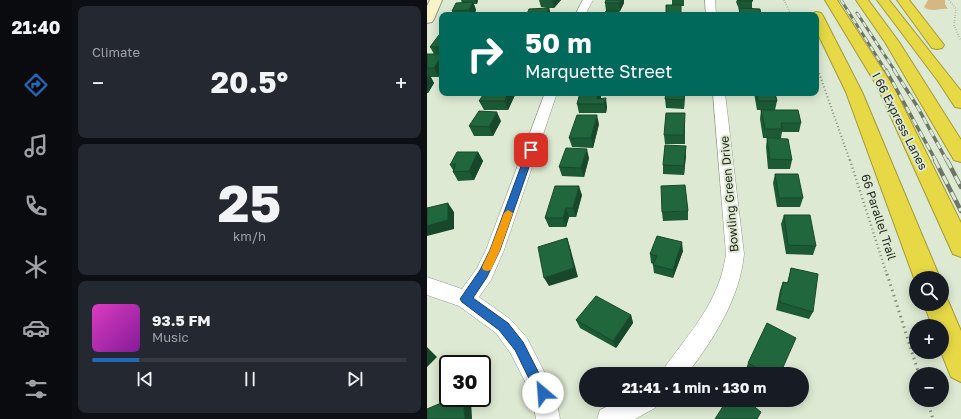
<!DOCTYPE html>
<html lang="en">
<head>
<meta charset="utf-8">
<style>
  :root { --surface:#171b24; --page:#242831; --text:#f1f3f6; --muted:#9ea1a6; --line:#363941; --accent:#2368b9 }
  body { margin:0; font-family:"Golos Text",sans-serif; background:var(--page); color:var(--text); height:100vh; display:flex; flex-direction:column; font-size:15px; white-space:nowrap }
  * { box-sizing:border-box; margin:0 }
  p { font-size:13px; color:var(--muted) }
  .icon { flex:none; width:22px; height:22px; fill:none; stroke:currentColor; stroke-width:2; stroke-linecap:round; stroke-linejoin:round }
  .map { position:relative; flex:1; overflow:hidden }
  .panel { display:flex; flex-direction:column; gap:6px; padding:6px; background:#0d0f14; width:355px }
  .panel>* { flex:none }
  .guide { position:absolute; left:12px; top:12px; width:380px; height:84px; border-radius:8px; box-shadow:0 2px 10px #0003; background:#00695c; color:#fff; overflow:hidden }
  .buttons { position:absolute; left:482px; top:271px; display:grid; gap:8px }
  .buttons a { display:grid; place-items:center; width:40px; height:40px; border-radius:50%; background:var(--surface); box-shadow:0 2px 10px #0003; font-size:20px }
  .speed { position:absolute; left:12px; top:355px; display:flex; gap:8px; font-size:20px; font-weight:700; text-align:center }
  .speed>* { display:grid; place-content:center; width:52px; height:52px; border-radius:50%; background:var(--surface); box-shadow:0 2px 10px #0003; line-height:1 }
  .speed .limit { border:2px solid #111; border-radius:6px; background:#fff; color:#111 }
  .pin { position:absolute; display:grid; place-items:center; width:34px; height:34px; color:#fff; margin:-17px; border-radius:8px; box-shadow:0 2px 6px #0006 }
  .me { position:absolute; width:44px; margin:-22px; rotate:333deg; stroke-linejoin:round; filter:drop-shadow(0 0 3px #0008) }
  .turn { display:flex; align-items:center; gap:14px; height:84px; padding:0 20px; font-size:18px }
  .turn .icon { width:52px; height:52px; stroke-width:2.5 }
  .turn b { display:block; font-size:28px; line-height:34px }
  .big { font-size:30px; font-weight:700; line-height:1.1 }
  .panel .tile { flex:1; display:flex; flex-direction:column; justify-content:center; gap:6px; min-width:0; padding:0 14px; border-radius:8px; background:var(--page) }
  .panel .dial { align-items:center; gap:0 }
  .dial b { font-size:52px; line-height:1 }
  .song { display:flex; align-items:center; gap:12px }
  .cover { width:48px; height:48px; border-radius:6px; background:linear-gradient(135deg,hsl(310 70% 55%),hsl(290 70% 35%)) }
  .played { height:4px; border-radius:2px; background:linear-gradient(90deg,var(--accent) 15%,var(--line) 15%) }
  .keys { display:flex; justify-content:space-around; direction:ltr }
  .heat { display:flex; justify-content:space-between; align-items:center; font-size:22px; direction:ltr }
  .trip { position:absolute; left:152px; top:367px; width:230px; height:40px; border-radius:20px; background:var(--surface); box-shadow:0 2px 10px #0003; font-weight:700; line-height:40px; text-align:center }
  main { display:flex; flex:1; min-height:0 }
  .dock { display:flex; flex-direction:column; width:72px; justify-content:space-around; align-items:center; background:#090b0e; color:var(--muted) }
  .dock .icon { width:28px; height:28px }
  .dock .on { color:var(--accent) }
  .dock b { font-size:18px; color:var(--text) }
  .map>svg:first-child { display:block }
</style>
</head>
<body>
<main>
<nav class="dock">
<b>21:40</b>
<svg class="icon on" aria-label="directions" viewBox="0 0 24 24"><path d="M12 3l9 9-9 9-9-9zM9 14v-3h6M13 9l2 2-2 2"/></svg>
<svg class="icon" aria-label="music" viewBox="0 0 24 24"><path d="M9 18V5l10-2v13"/><circle cx="6" cy="18" r="3"/><circle cx="16" cy="16" r="3"/></svg>
<svg class="icon" aria-label="phone" viewBox="0 0 24 24"><path d="M5 4h4l2 5-3 2q2 4 5 5l2-3 5 2v4C11 20 4 13 5 4z"/></svg>
<svg class="icon" aria-label="climate" viewBox="0 0 24 24"><path d="M12 3v18M4 7l16 10M4 17L20 7"/></svg>
<svg class="icon" aria-label="car" viewBox="0 0 24 24"><path d="M5 17H2v-5l4-1 3-4h7l3 4 3 1v5h-3M9 17h6M6 11h13"/><circle cx="7" cy="17" r="2"/><circle cx="17" cy="17" r="2"/></svg>
<svg class="icon" aria-label="filters" viewBox="0 0 24 24"><path d="M4 7h16M4 17h16"/><circle cx="9" cy="7" r="2"/><circle cx="15" cy="17" r="2"/></svg>
</nav>
<section class="panel">
<div class="tile"><p>Climate</p>
<div class="heat"><a>−</a><b class="big">20.5°</b><a>+</a></div>
</div>
<div class="tile dial"><b>25</b><p>km/h</p></div>
<div class="tile">
<div class="song"><i class="cover"></i><div><b>93.5 FM</b><p>Music</p></div></div>
<div class="played"></div>
<div class="keys"><svg class="icon" aria-label="previous" viewBox="0 0 24 24"><path d="M18 5L8 12l10 7zM5 5v14"/></svg><svg class="icon" aria-label="pause" viewBox="0 0 24 24"><path d="M8 5v14M16 5v14"/></svg><svg class="icon" aria-label="next" viewBox="0 0 24 24"><path d="M6 5l10 7-10 7zM19 5v14"/></svg></div>
</div>
</section>
<div class="map">
<svg width="534" height="419" viewBox="0 0 534 419">
  <rect width="100%" height="100%" fill="#dde9d2"/>
  <path fill="#d6b682" d="M501 0H518V4L521 9C512 8 505 13 497 7Z"/>
  <g fill="none" stroke-linecap="round" stroke-linejoin="round">
    <g stroke="#909a85" stroke-width="1">
      <path id="street" d="M156 0H166L158 15H148Z
        M278 0H288L289 15H279Z
        M118 93H130L77 250 64 280 52 297 83 319 100 338 124 385 128 393 133 419H109L105 395 84 354 69 333 32 306 0 295V277L35 289 50 268 59 250Z
        M286 93H298L317 254C313 298 287 339 260 374H235C239 363 248 354 255 344 277 315 294 290 299 254Z
        M194 400H232L228 408 208 419H170L173 410Z"/>
    </g>
    <g stroke="#909a85" stroke-width="2">
      <path id="secondary" d="M3 0H15L7 19 5 22 0 23V6Z"/>
    </g>
    <g stroke="#a19936" stroke-width="2">
      <path id="highway" d="M398 0H410L466 86 534 223V257L526 254 450 86Z
        M429 0H441L472 42 534 140V162L527 160 458 42Z
        M450 0H462L534 91V108L528 107 511 81Z
        M470 0H482L517 45 515 48 510 49 505 48Z
        M389 12 394 13 396 16 435 92 513 278H489V281L487 278 419 92 389 30V15H383Z
        M515 294 519 296 534 331V382L524 377 514 352 515 326H505L497 304H515Z"/>
    </g>
    <path stroke="#818a7a" stroke-width="1.5" stroke-dasharray="0.5 2" stroke-linecap="butt" d="M357 0 364 15
      M522 0 529 9 527 25 534 41
      M389 66 391 71"/>
    <path stroke="#818a7a" stroke-width="2" stroke-dasharray="1 2.5" stroke-linecap="butt" d="M391 70 423 161"/>
    <path stroke="#818a7a" stroke-width="2.5" stroke-dasharray="1 3" stroke-linecap="butt" d="M423 160 460 275"/>
    <path stroke="#818a7a" stroke-width="3" stroke-dasharray="1.5 4" stroke-linecap="butt" d="M460 274 492 374
      M500 400 506 419"/>
    <use href="#street" fill="#fff" fill-rule="evenodd"/>
    <use href="#secondary" fill="#f8f4c7" fill-rule="evenodd"/>
    <use href="#highway" fill="#e7d945" fill-rule="evenodd"/>
    <g stroke="#6e7668" stroke-width="3">
      <path id="rail-far2" d="M414 0 459 71
        M430 13 468 71"/>
    </g>
    <g stroke="#6e7668" stroke-width="3.5">
      <path id="rail-far1" d="M459 70 509 161
        M467 70 490 106 520 161"/>
    </g>
    <g stroke="#6e7668" stroke-width="4.5">
      <path id="rail" d="M508 160 534 211
        M520 160 534 187"/>
    </g>
    <use href="#rail-far2" stroke="#dde9d2" stroke-width="2" stroke-dasharray="5.5" stroke-linecap="butt"/>
    <use href="#rail-far1" stroke="#dde9d2" stroke-width="2.5" stroke-dasharray="7" stroke-linecap="butt"/>
    <use href="#rail" stroke="#dde9d2" stroke-width="3" stroke-dasharray="9" stroke-linecap="butt"/>
  </g>
  <path fill="#1c5935" d="M34 0H51L50 4H47L49 10 47 15H27L25 11 35 3Z
    M112 0H134L127 8H122L124 15H100V14L121 8 114 7Z
    M179 0H197V3L193 11 178 14 179 11 178 3Z
    M245 0H257V6H254V15H239V5H245Z
    M310 0H325V8L334 15H312V9L309 2Z
    M15 35V71L12 77H4L7 83 1 93H0V54H7L3 47Z
    M89 93 81 110H57L52 101Z
    M153 93H174V99L180 107 179 113H152L150 104Z
    M239 93H258L257 109 239 108 238 99Z
    M327 93H348L350 101 348 110 374 123 372 132H355L354 138H336L333 119 334 110H330Z
    M74 121 66 136H47L42 126Z
    M258 122V144H238L237 135Z
    M172 124 166 148 145 147 142 138Z
    M340 138 365 160 363 169H341L339 147Z
    M51 152 56 161 47 180 31 181 26 172V170L23 165Z
    M259 155 257 175 236 174V165Z
    M162 158 157 177 135 176 132 167Z
    M348 174 376 198 373 207H350L346 183Z
    M155 195 149 217H142L139 227H122L118 218Z
    M261 211V220L236 221 235 212Z
    M357 215 389 246 386 255 359 254 354 224Z
    M256 251 246 278 227 273 226 265V264L224 263 223 254Z
    M364 268 386 312 382 319 349 310 353 290 356 282 360 283 362 276Z
    M204 315 206 323 189 348 153 328 149 320Z
    M321 363 353 374H328L319 369Z"/>
  <path fill="#17482b" d="M48 0H51L50 4Z
    M125 0H134L127 8Z
    M194 0H197V3L193 11 192 3Z
    M46 2 49 10 47 15H44L42 10Z
    M122 8 124 15H120V13Z
    M15 56V71L12 77 7 68Z
    M2 75 7 83 1 93 0 91V78Z
    M81 93H89L81 110 78 101Z
    M171 93H174V97L172 104 170 99Z
    M257 93H258L257 109Z
    M179 98 180 107 179 113 177 104Z
    M70 112 74 121 66 136 62 127Z
    M170 115 172 124 166 148 164 138Z
    M259 146V155L257 175V166Z
    M160 149 162 158 157 177 154 168Z
    M51 152 56 161 47 180 42 171Z
    M152 186 155 195 149 217 146 208Z
    M21 203 27 212V229L0 236V226Z
    M139 208 142 217 139 227 136 218Z
    M140 238 143 247 151 277 122 286 117 278Z
    M255 242 256 251 246 278V270Z
    M204 315 206 323 189 348 186 341Z
    M0 347 10 357 0 367Z
    M36 398H41L44 400 45 419H38Z"/>
  <path fill="#21673e" stroke="#17482b" d="M179 0H194L192 3H178Z
    M312 0H325L326 1H312Z
    M46 2 42 10 25 11 29 3Z
    M239 5H254V14H239Z
    M122 8 120 13 100 14 102 9Z
    M312 8 333 9 334 15H313Z
    M179 11H192V15H197H175V14H178Z
    M12 35H15V47H3Z
    M0 54H15V56L7 68H0Z
    M64 93H81L78 101H52L56 95H63Z
    M153 93H171L170 99 179 98 177 104H150Z
    M239 93H257V100L238 99Z
    M330 93H348L350 101H331Z
    M334 110H371L374 123H354L355 129H338Z
    M52 111 70 112 62 127 42 126Z
    M239 113H258L257 135H237Z
    M150 115H170L164 138H142Z
    M340 138 361 139 365 160 343 159Z
    M238 145 259 146 257 166 236 165Z
    M139 148 160 149 154 168 132 167Z
    M30 152H51L42 171 26 172 29 164 23 165Z
    M348 174H371L376 198H352Z
    M258 185 261 211 235 212 234 186Z
    M128 186H152L146 208H139L136 218H118Z
    M21 203V220L0 226V208Z
    M357 215H383L389 246 361 245Z
    M230 236 255 242 246 270 226 265 230 256 223 254Z
    M140 238 147 268 117 278 111 247Z
    M364 268 391 274 386 312 352 302 356 282 361 283Z
    M169 296 204 315 186 341 149 320Z
    M340 323 369 338 353 374H342L321 363Z
    M26 398H36L38 419H0V409Z
    M300 400H319L334 412 330 419H288Z"/>
  <path fill="#2368b9" stroke="#174478" d="M104 147 108 150 73 250 60 277 46 298 81 323 96 342 122 393 120 397 116 399 111 397 88 350 72 330 35 302 33 299 53 270 63 250 100 150Z"/>
  <path fill="#f59e0b" d="M81 210 86 213 73 250 64 270 60 271 56 270 55 267 63 250 77 213Z"/>
  <g text-anchor="middle" dominant-baseline="central" stroke-width="4" stroke-linejoin="round" paint-order="stroke">
    <g font-size="12" fill="#1e221a" stroke="#dde9d2">
      <text transform="translate(473 121) rotate(63)">I 66 Express Lanes</text>
      <text transform="translate(302 194) rotate(-95)">Bowling Green Drive</text>
      <text transform="translate(452 217) rotate(72)">66 Parallel Trail</text>
    </g>
  </g>
</svg>
<div class="buttons">
<a><svg class="icon" aria-label="search" viewBox="0 0 24 24"><circle cx="10" cy="10" r="6"/><path d="M15 15l6 6"/></svg></a>
<a>+</a>
<a>−</a>
</div>
<div class="speed"><div class="limit">30</div></div>
<div class="pin" style="left:104px;top:150px;background:#d93025"><svg class="icon" aria-label="arrive" viewBox="0 0 24 24"><path d="M6 21V4h12l-3 4 3 4H6"/></svg></div>
<svg class="me" style="left:116px;top:393px" viewBox="-20 -20 40 40"><circle r="19" fill="#fff"/><path d="M0-13L10 11 0 6-10 11z" fill="#2368b9"/></svg>
<div class="trip">21:41 · 1 min · 130 m</div>
<div class="guide">
<div class="turn"><svg class="icon" aria-label="right" viewBox="0 0 24 24"><path d="M7 20v-9h11M14 6l5 5-5 5"/></svg><div><b>50 m</b>Marquette Street</div></div>
</div>
</div>
</main>
</body>
</html>
